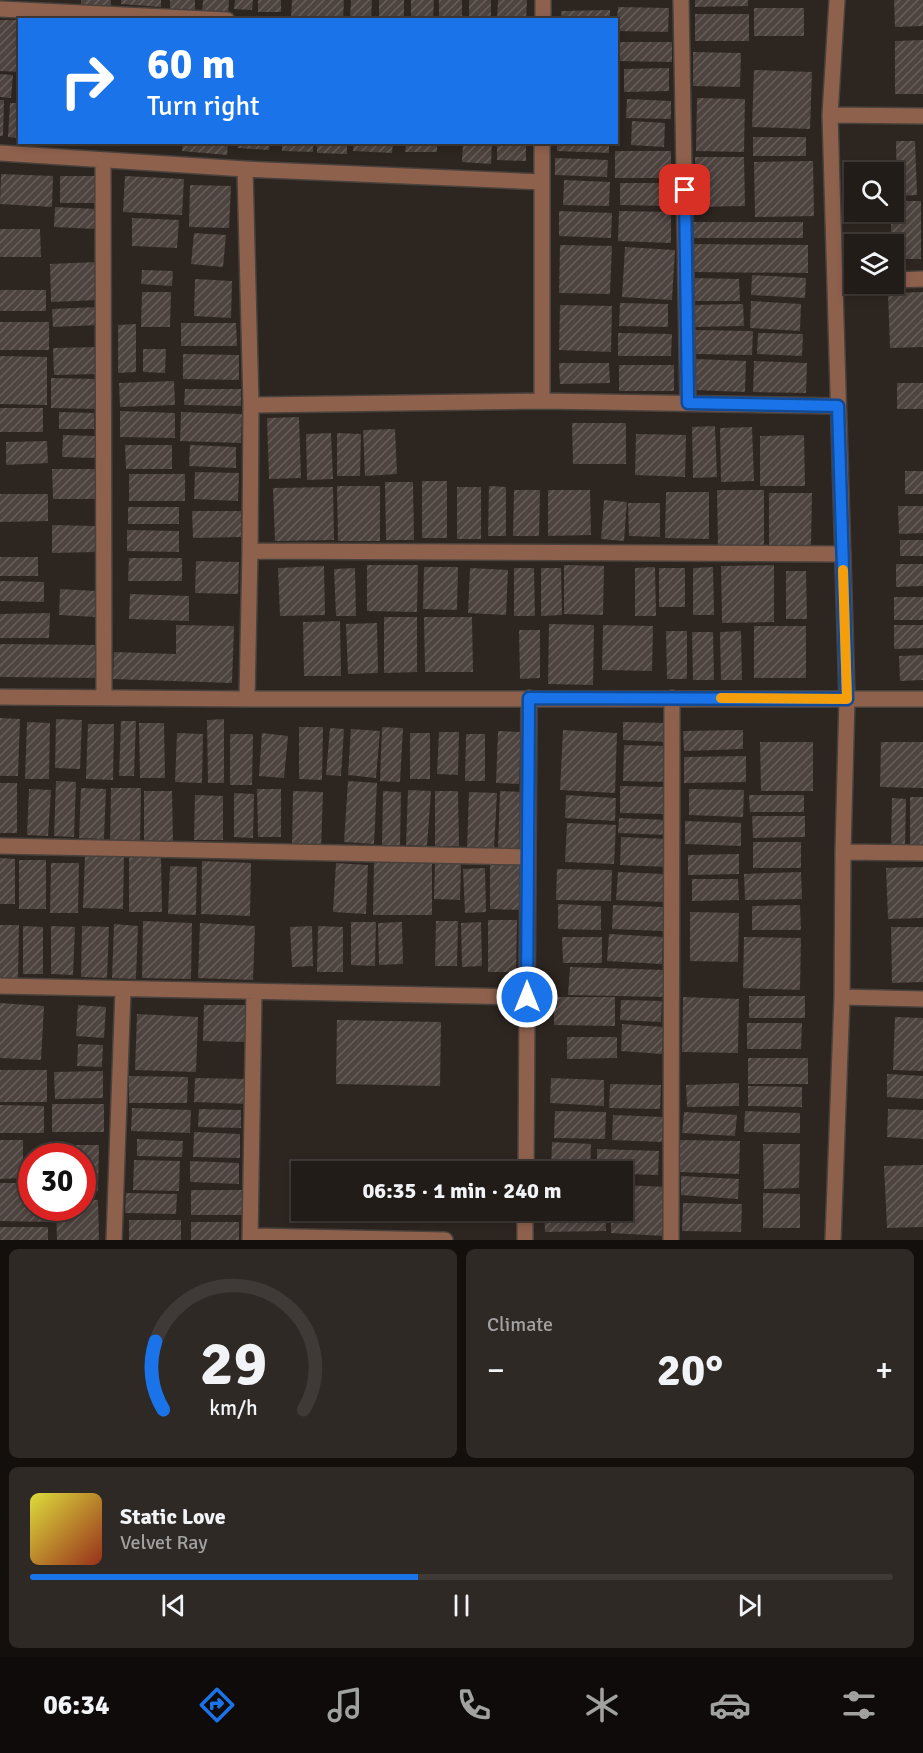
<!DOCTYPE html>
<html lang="en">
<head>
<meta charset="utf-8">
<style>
  :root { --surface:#221c18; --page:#2e2925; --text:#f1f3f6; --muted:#a2a1a2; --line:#3f3a37; --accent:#1a73e8 }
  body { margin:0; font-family:Signika,sans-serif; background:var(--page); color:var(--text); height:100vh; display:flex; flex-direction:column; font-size:22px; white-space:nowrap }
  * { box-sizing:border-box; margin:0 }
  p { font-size:20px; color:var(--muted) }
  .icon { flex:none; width:33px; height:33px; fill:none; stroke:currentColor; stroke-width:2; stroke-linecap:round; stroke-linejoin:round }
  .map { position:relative; height:1240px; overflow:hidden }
  .drawer { display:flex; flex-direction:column; gap:9px; padding:9px; background:#130f0d; flex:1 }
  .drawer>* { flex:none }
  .hud { position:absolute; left:18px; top:18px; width:600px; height:126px; border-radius:0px; box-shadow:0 3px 9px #0003,0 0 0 2px var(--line); background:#1a73e8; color:#fff; overflow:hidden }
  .buttons { position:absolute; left:844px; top:162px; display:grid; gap:12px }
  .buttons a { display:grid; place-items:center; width:60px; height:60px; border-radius:0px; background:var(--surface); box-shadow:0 3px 9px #0003,0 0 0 2px var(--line); font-size:30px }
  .speed { position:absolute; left:18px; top:1143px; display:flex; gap:12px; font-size:30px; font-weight:700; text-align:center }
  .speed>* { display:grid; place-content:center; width:78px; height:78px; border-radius:50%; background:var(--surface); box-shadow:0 3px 9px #0003,0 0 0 2px var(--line); line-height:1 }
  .speed .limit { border:9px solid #d22; background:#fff; color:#111 }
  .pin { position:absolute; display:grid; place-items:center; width:51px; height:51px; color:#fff; margin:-26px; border-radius:12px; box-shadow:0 3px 9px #0006 }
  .me { position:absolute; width:66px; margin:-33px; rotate:0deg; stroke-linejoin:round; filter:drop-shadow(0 0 4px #0008) }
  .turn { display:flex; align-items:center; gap:21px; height:126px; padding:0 30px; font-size:27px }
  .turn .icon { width:78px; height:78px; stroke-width:2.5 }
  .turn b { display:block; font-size:42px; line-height:51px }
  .big { font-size:45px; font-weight:700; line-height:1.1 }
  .drawer .card { flex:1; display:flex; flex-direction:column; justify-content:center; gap:9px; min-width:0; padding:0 21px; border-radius:9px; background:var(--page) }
  .drawer .dial { align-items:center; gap:0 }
  .dial svg { height:156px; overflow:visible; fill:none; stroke:var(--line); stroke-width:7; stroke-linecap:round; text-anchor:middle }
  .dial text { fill:var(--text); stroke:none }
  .song { display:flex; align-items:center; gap:18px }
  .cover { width:72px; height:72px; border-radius:9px; background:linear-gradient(135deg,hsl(60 70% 55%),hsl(10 70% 35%)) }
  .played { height:6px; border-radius:3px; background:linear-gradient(90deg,var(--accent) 45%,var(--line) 45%) }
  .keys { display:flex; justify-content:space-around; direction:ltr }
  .heat { display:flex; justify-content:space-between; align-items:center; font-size:33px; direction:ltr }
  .drawer .tiles { flex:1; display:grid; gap:9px; grid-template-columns:1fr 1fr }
  .card:last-child { grid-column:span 2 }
  .trip { position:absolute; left:291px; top:1161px; width:342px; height:60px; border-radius:0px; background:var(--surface); box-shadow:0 3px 9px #0003,0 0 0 2px var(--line); font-weight:700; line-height:60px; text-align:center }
  .tabs { display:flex; height:96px; justify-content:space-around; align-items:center; background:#0e0b0a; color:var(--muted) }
  .tabs .icon { width:42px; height:42px }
  .tabs .selected { color:var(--accent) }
  .tabs b { font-size:27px; color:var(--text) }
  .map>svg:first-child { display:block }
</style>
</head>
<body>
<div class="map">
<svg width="923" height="1240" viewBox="0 0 923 1240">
  <defs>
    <pattern id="building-hatch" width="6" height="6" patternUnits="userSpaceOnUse" patternTransform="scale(1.5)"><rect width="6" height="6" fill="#4d433f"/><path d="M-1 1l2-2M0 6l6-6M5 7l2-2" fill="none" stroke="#675e5b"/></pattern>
  </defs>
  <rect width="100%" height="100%" fill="#2d2520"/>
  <path fill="url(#building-hatch)" d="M81 0H111V6L81 5Z
    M121 0H161V7L121 4Z
    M170 0H195V11L170 10Z
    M203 0H229L228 15 202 13Z
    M235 0H253L252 10 234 9Z
    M258 0H281V12H258Z
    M292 0H344L343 20 291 18Z
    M351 0H372L371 20 350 19Z
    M379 0H404V20H379Z
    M411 0H434L433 20H411Z
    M439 0H462V20H439Z
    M469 0H491V20H469Z
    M498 0H527L526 20H497Z
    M695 0H748V6L695 7Z
    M894 0H923V26L895 27Z
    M618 7 669 8 668 32 616 31Z
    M754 8H804V36H754Z
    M610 10V20H562L561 11Z
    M695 14H749V41H695Z
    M0 20H20V72L0 71Z
    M923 40V94H895V41Z
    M617 42H672V62L617 61Z
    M693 52 741 53 740 87 693 86Z
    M669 68V91L624 92V69Z
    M754 70 812 72 810 129 752 127Z
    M0 74 13 75 11 98 0 97Z
    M697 98 745 99 744 152 696 151Z
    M627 99 671 101V119L626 118Z
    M0 100H4L3 136H0Z
    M10 103H20V138L8 137Z
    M632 121 665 123 664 147 631 145Z
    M753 137H806V156H753Z
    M896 141H915L917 195 897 196Z
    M183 142H228L227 155 182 151Z
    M238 142H270L269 150 238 148Z
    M282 142H313V152L282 151Z
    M317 142H347V154L317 153Z
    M354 142H393L392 153 353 151Z
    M406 142H437V152H405Z
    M463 142H492L491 164 462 162Z
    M497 142H526V161L497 160Z
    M557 142H609V153L557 151Z
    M615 151H671V178H615Z
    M695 157H744L745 206 696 207Z
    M555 158 608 160 607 177 555 175Z
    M813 161 814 216 755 217 754 162Z
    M1 174 53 176 52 207 0 204Z
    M60 176H99L100 203H60Z
    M125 176 184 179 182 215 123 212Z
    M564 180 610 182 609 206 563 205Z
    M620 183H668V206L620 205Z
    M190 185 231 186 229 228 189 227Z
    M894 201H921V259H894V244H891V212H894Z
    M55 207 97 209 96 229 54 227Z
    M559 211 612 213 611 238 559 236Z
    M619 211 671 212V243L618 241Z
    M132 218 179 220 177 248 132 246Z
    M688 222H803V238H688Z
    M0 229H40L41 257H0Z
    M194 233 226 235 223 267 191 264Z
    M689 244 808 245V273L689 272Z
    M560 245 612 246 610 294 559 293Z
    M625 247 675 250 672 300 622 297Z
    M96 262 98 300 51 302 50 264Z
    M142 270 173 271 172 286 141 284Z
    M752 275 806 278 805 298 751 295Z
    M693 278 739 279 740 301H693Z
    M195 279 232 281 231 318 194 316Z
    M0 290H46V311H0Z
    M142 292H171L170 327H141Z
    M923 292V347L890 348 888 293Z
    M751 301 801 304 800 331 750 328Z
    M620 303 668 304V327L619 326Z
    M743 304 744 326 694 327 693 305Z
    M560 305 612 306 611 352 559 350Z
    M98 307 99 325 53 327 52 309Z
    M0 322H49V350H0Z
    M181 323H236L237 346H181Z
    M136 324V372L118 373V325Z
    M695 330 753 331 752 355 694 354Z
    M618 333 672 334 671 356H618Z
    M758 333 803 334 802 356 757 354Z
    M100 347 101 374 54 375 53 348Z
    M143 349H166L165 373 143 372Z
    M183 354 239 355V380L183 379Z
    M0 356 47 357V405L0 404Z
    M695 359 746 361 745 392 694 390Z
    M754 361 807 363 806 393 753 392Z
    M559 363H609L610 383 560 384Z
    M619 365H674V391H619Z
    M51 378 98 379V409L51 408Z
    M174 381 175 405 120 407 119 383Z
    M897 383H923V409H897Z
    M185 389H241V406L184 405Z
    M0 408H43V432H0Z
    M120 411 175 413V438L120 437Z
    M59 412 94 413V429H59Z
    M181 412 242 414 241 443 180 441Z
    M299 417 301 478 269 479 267 418Z
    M572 423H626V464H573Z
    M715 426 717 477 693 478 692 427Z
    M752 427 754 481 721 482 720 428Z
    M395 429 397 474 365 476 363 430Z
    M331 433 333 479 307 480 306 434Z
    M337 433 361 434 360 476H337Z
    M636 434 686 435 685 477 635 475Z
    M63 435 95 436V458L62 457Z
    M804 435 805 486H760V436Z
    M47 441 48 463 6 465V442Z
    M125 445H172V469H126Z
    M190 445 236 447V468L189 466Z
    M52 469H97V499H53Z
    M905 471H923V494H905Z
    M195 472 239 473 238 501 194 499Z
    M129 474H185V501H129Z
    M422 481H447V538H422Z
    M385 482H413L414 540H386Z
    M337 486H380V541H338Z
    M489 486 506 487V536H488Z
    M333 487 334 540 275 541 273 488Z
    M457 487H481V539H457Z
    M514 490H540L539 536H513Z
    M548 490H590L591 535 548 536Z
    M717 490H764V546L718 547Z
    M666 492H709V539L665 538Z
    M769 493H812L811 547H769Z
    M0 494H48V521L0 522Z
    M604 500 627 502 624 541 601 539Z
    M628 503H660V537L629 536Z
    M898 506H923V533L899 534Z
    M128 507H179V524H128Z
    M192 511H241V537L193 538Z
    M52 525 95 526V552L52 553Z
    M127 530 179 531V552L127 551Z
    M900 540H923V556H900Z
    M0 557H38V576H0Z
    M129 558H182V581H128Z
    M196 561 239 562 238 594 195 593Z
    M896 564H923V586L896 587Z
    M367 565H418L417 612 367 611Z
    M564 565 604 566 603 615 564 614Z
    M774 565V622L722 623 721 566Z
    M324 566 325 615 280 616 278 568Z
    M424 567H458L457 610 423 609Z
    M655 567 656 616H635V568Z
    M713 567 714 615H693V568Z
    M355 568 356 616H336L334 569Z
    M470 568 508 570 506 615 468 613Z
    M514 568H534L535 616H514Z
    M541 568H561L562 615 541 616Z
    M659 568H685V607H659Z
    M786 571H806L807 619H786Z
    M0 581 44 582V602L0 601Z
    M60 589 96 591 95 617 59 615Z
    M130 594 189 596V621L129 619Z
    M894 597H923V620H894Z
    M50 613 49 638H0V614Z
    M384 617H417V672L384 673Z
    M424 617H472L473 672H425Z
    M340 621 341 676H304L303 622Z
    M377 623 378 673 348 674 346 624Z
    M549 624 594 625 593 685 548 684Z
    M176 625 234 626 232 683 113 679 114 652 176 654Z
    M603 625 653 626 652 671 602 670Z
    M894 625H923V648L894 649Z
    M754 626H806V678H754Z
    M519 630H540V678L520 679Z
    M666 631H687V679H667Z
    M741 631 742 680H721L720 632Z
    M692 632H713L714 680H693Z
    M0 644 101 645V678L0 677Z
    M923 655V680L900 681 899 656Z
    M0 718 20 719 18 776H0Z
    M56 719 82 720 80 769 55 768Z
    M224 719V783H208L207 720Z
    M121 721H136L134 776H119Z
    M27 722 50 723 49 779H25Z
    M623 722 668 723V742L623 740Z
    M139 723H164L165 778H140Z
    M88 724H114L113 780 86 779Z
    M299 727H323L322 780 299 779Z
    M382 727 403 728 400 782 380 781Z
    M330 728 344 729 341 776 326 775Z
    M351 729 380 731 376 778 348 775Z
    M563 730 617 733 615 793 560 790Z
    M743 730V749L684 751 683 731Z
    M498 731 521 732 519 784 496 783Z
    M439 732H459L458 775 437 774Z
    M177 733 203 734 202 783 175 782Z
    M262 733 288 736 284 778 259 776Z
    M410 733H430V779H410Z
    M230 734H253L252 785H230Z
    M466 734H485V781H465Z
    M760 742H813V791H761Z
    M881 742H923V788L880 787Z
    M624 745 668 746 667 782 623 781Z
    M746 756V782L684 783V757Z
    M56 781 76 782 74 837 54 836Z
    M348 781 377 783 374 844 344 842Z
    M0 783H17V833H0Z
    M620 786 666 787V814L620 813Z
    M81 788 106 789 104 839 79 838Z
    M111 788H141L140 844 110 843Z
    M29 789 51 790 48 836 27 835Z
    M257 789H281V837H258Z
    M689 789 744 790 743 817 689 815Z
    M408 790 431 791 427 846 406 845Z
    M144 791H172L173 844H144Z
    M293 791 323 792 321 849 292 848Z
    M383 791 401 792 400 845H382Z
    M435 791H458L459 846H435Z
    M500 791 522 792 520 849 498 848Z
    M469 792 497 793 494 849 467 848Z
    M234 793 254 794 253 838 234 837Z
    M195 795 223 796V840H194Z
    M566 795 616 798 615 821 565 818Z
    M749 795H804V812H750Z
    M910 797H923V850H910Z
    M892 798 906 799 905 849 891 848Z
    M752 816H805V837L753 838Z
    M619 818 668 820 667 835 618 833Z
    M685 821 741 823V846L685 844Z
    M567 823 616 825 614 864 565 862Z
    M621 837 668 839 667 867 620 865Z
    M753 842H801V868H753Z
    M739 854V874L688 875V855Z
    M85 855 124 857 123 909 83 908Z
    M129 856 161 857 162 912H129Z
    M0 858 15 859V904H0Z
    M19 860H46V909H19Z
    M202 861 251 863 250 916 201 914Z
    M374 861 432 862V915H373Z
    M51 863H79L78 913H50Z
    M336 863 368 865 366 914 333 912Z
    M435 863H461L460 900 434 899Z
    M490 863 521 864 520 910 490 909Z
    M170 866 197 867 196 915 168 914Z
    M923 867V918L888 919 886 868Z
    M485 868 486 912 465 913 463 869Z
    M557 869 612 870 611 901 556 900Z
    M618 872 665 874 664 902 616 900Z
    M801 872 802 899 745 900 744 874Z
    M692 879H738L739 900 692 901Z
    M558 904 601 906V930L558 929Z
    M613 905 663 907V931L612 929Z
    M800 905 801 930H752V906Z
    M690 912 739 913 738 962 690 961Z
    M488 920H517L516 972H488Z
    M143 921 192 923 191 979 142 978Z
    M436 921H458L457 966H435Z
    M351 922H376L375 966 351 965Z
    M402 922 403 964 379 965 378 923Z
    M481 922 482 966 462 967 461 923Z
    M200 923 255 926 253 980 198 978Z
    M114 924 138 926 136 979 112 978Z
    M0 925H19L18 979H0Z
    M23 926 43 927V974H23Z
    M51 926 75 927 73 975 51 974Z
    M82 926 109 927 107 978 81 977Z
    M312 926 313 966 292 967 290 927Z
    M318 926 343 927V972H317Z
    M891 927H923V982L892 983Z
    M609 934 663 937 662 964 607 961Z
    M562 937H602V963H563Z
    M744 937 801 938 800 990 743 988Z
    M570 967 666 970 665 997 568 995Z
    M749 996H805V1018H749Z
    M554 997H615V1026L554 1025Z
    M683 997 739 999 738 1053 682 1052Z
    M621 1000 662 1001 661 1022 620 1020Z
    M0 1003 44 1006 41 1060 0 1058Z
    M78 1005 106 1007 104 1038 76 1036Z
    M204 1005H245V1042L203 1041Z
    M137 1014 198 1017 196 1072 135 1070Z
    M895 1017 923 1018V1071L893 1070Z
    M337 1020 441 1022 440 1086 336 1084Z
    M747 1023H802L801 1049H747Z
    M622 1024 663 1027 662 1054 621 1051Z
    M567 1037H617V1058L567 1059Z
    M78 1044 103 1045 102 1067 77 1066Z
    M748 1058H808V1084H748Z
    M0 1070H47V1102H0Z
    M103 1071V1098L55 1099 54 1072Z
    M887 1074 923 1076V1099L887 1097Z
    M129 1076 188 1077 187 1103H129Z
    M195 1078 249 1079 248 1104 194 1102Z
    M551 1078 604 1080V1106L550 1103Z
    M739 1083V1106L687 1107 686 1085Z
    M610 1084 661 1085 660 1109 609 1108Z
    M748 1086 802 1087V1107L748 1106Z
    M52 1104H104V1132H52Z
    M0 1105 44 1106V1133H0Z
    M132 1108 191 1110 190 1133 131 1131Z
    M199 1109 241 1110V1128L198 1127Z
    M888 1109 923 1110V1139L887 1137Z
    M555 1111 606 1112 605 1139 554 1138Z
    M745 1111 800 1113V1133L744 1132Z
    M684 1112 737 1115 735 1136 682 1133Z
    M613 1115 663 1117 662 1142 612 1140Z
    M194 1132 240 1134V1158L193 1157Z
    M137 1139 183 1141 182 1157 137 1156Z
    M0 1140H23V1178L0 1179Z
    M680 1140 740 1141 739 1174 679 1172Z
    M552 1142 591 1144 590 1172 551 1171Z
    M763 1144H800L799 1188 764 1189Z
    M55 1145H99L98 1191H82V1156H55Z
    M597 1149 659 1151 658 1175 622 1174V1172H597Z
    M134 1160 180 1161 179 1191 133 1190Z
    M190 1161 239 1163V1184L190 1182Z
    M923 1165V1227L887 1228 884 1166Z
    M681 1176 739 1179 738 1199 681 1195Z
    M0 1183H32V1208H49L48 1222 0 1221Z
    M622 1185 666 1187 665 1236 611 1233V1210H622Z
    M191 1190H242L243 1215H191Z
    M126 1193 177 1194 176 1214 125 1213Z
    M763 1193 800 1194V1228H763Z
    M82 1199 98 1200 99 1240H57L56 1208H82Z
    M683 1203 742 1204 741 1232 682 1231Z
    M544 1210H606V1231L545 1232Z
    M129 1220H181V1240H129Z
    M191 1222H239V1240H191Z
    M0 1227H48V1240H0Z"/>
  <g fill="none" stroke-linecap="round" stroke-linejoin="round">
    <g stroke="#49413c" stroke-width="18">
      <path id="minor" d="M681 0 688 403
        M0 9 227 20
        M543 20V0
        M830 115 923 116
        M0 153 245 169 542 182
        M103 160 104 697
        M245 169 251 405 250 551 247 699
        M894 280 923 279
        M835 282 855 281
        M542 401V142
        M251 405 542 401 838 406
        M250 551 843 554
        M0 697 247 699H923
        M0 846 528 857
        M843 852 923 853
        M0 986 527 997
        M842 997 923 999
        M526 1172 529 698
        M250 1236 445 1240
        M114 1240 123 989
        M250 1240 254 992
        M525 1240V1210
        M671 1240 672 698
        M833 1240 842 997 843 852 847 698 830 115 837 0"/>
    </g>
    <use href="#minor" stroke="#8e614d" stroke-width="15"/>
  </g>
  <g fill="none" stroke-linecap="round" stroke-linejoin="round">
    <g stroke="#114b97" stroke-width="15">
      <path id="route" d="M527 997 529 698 847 699 838 406 688 403 685 190"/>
    </g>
    <use href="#route" stroke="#1a73e8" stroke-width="10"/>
    <path stroke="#f59e0b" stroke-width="10" d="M721 698 847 699 843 570"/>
  </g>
</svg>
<div class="buttons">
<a><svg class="icon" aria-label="search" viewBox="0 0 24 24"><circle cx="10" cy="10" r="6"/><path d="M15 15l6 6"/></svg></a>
<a><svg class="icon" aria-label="layers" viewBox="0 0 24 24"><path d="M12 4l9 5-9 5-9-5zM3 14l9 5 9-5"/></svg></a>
</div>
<div class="speed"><div class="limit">30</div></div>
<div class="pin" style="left:685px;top:190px;background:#d93025"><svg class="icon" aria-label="arrive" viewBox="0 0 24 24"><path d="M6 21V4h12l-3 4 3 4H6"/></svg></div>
<svg class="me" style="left:527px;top:997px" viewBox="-20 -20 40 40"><circle r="17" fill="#1a73e8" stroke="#fff" stroke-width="3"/><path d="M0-11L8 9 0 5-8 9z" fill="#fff"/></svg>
<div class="trip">06:35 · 1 min · 240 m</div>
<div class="hud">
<div class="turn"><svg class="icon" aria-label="right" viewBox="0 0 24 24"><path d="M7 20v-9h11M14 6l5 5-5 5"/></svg><div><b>60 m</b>Turn right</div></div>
</div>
</div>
<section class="drawer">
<div class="tiles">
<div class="card dial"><svg viewBox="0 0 100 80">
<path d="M14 69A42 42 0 1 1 86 69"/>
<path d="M14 69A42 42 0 0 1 10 34" stroke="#1a73e8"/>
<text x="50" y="56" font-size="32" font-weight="700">29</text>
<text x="50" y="72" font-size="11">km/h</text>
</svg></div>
<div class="card"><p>Climate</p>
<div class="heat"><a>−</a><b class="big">20°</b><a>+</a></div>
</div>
<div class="card">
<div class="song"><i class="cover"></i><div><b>Static Love</b><p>Velvet Ray</p></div></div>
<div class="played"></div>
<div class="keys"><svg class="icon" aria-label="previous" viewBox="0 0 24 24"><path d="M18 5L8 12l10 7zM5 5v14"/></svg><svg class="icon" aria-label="pause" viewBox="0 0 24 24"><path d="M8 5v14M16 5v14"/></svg><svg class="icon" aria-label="next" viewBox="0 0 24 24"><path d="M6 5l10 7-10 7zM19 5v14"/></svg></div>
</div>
</div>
</section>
<nav class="tabs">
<b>06:34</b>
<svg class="icon selected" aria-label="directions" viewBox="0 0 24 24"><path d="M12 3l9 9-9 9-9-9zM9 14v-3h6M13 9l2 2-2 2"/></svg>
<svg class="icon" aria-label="music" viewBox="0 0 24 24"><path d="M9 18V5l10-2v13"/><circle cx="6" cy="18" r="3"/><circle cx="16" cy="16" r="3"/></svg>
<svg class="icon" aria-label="phone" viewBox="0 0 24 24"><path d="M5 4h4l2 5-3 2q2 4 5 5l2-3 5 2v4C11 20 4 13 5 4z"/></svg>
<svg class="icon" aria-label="climate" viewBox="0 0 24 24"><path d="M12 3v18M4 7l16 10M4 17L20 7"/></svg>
<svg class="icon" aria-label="car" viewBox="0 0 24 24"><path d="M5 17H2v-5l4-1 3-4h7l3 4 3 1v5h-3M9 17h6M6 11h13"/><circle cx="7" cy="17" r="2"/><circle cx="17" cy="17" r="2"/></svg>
<svg class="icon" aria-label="filters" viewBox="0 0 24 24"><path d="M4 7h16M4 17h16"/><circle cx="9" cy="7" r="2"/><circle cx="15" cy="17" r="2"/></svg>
</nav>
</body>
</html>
